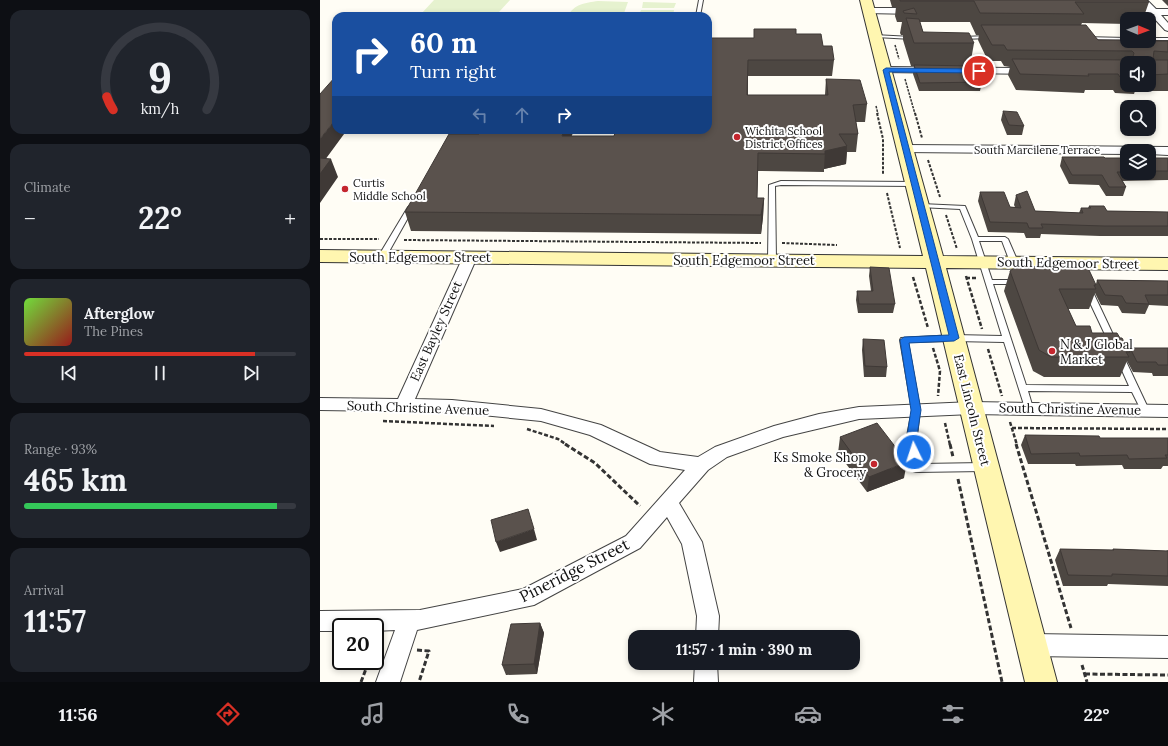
<!DOCTYPE html>
<html lang="en">
<head>
<meta charset="utf-8">
<style>
  :root { --surface:#171b24; --page:#20242c; --text:#f1f3f6; --muted:#9ea1a6; --line:#363941; --accent:#d93025 }
  body { margin:0; font-family:Lora,serif; background:var(--page); color:var(--text); height:100vh; display:flex; flex-direction:column; font-size:15px; white-space:nowrap }
  * { box-sizing:border-box; margin:0 }
  p { font-size:13px; color:var(--muted) }
  .icon { flex:none; width:22px; height:22px; fill:none; stroke:currentColor; stroke-width:2; stroke-linecap:round; stroke-linejoin:round }
  .map { position:relative; flex:1; overflow:hidden }
  .details { display:flex; flex-direction:column; gap:10px; padding:10px; background:#0d0f14; width:320px }
  .details>* { flex:none }
  .guide { position:absolute; left:12px; top:12px; width:380px; height:122px; border-radius:12px; box-shadow:0 2px 6px #0003; background:#1a4fa0; color:#fff; overflow:hidden }
  .needle { width:26px; rotate:91deg }
  .fabs { position:absolute; left:800px; top:12px; display:grid; gap:8px }
  .fabs a { display:grid; place-items:center; width:36px; height:36px; border-radius:8px; background:var(--surface); box-shadow:0 2px 6px #0003; font-size:20px }
  .speed { position:absolute; left:12px; top:618px; display:flex; gap:8px; font-size:20px; font-weight:700; text-align:center }
  .speed>* { display:grid; place-content:center; width:52px; height:52px; border-radius:50%; background:var(--surface); box-shadow:0 2px 6px #0003; line-height:1 }
  .speed .limit { border:2px solid #111; border-radius:6px; background:#fff; color:#111 }
  .pin { position:absolute; display:grid; place-items:center; width:34px; height:34px; color:#fff; margin:-17px; border:2px solid #fff; border-radius:50%; box-shadow:0 1px 4px #0007 }
  .me { position:absolute; width:44px; margin:-22px; rotate:356deg; stroke-linejoin:round; filter:drop-shadow(0 0 3px #0008) }
  .turn { display:flex; align-items:center; gap:14px; height:84px; padding:0 12px; font-size:18px }
  .turn .icon { width:52px; height:52px; stroke-width:2.5 }
  .turn b { display:block; font-size:28px; line-height:34px }
  .lanes { display:flex; align-items:center; height:38px; padding:0 12px; background:#0003; justify-content:center; gap:20px; direction:ltr }
  .lanes .off { opacity:.35 }
  .big { font-size:30px; font-weight:800; line-height:1.1 }
  .details .card { flex:1; display:flex; flex-direction:column; justify-content:center; gap:6px; min-width:0; padding:0 14px; border-radius:12px; background:var(--page) }
  .details .dial { align-items:center; gap:0 }
  .dial svg { height:104px; overflow:visible; fill:none; stroke:var(--line); stroke-width:7; stroke-linecap:round; text-anchor:middle }
  .dial text { fill:var(--text); stroke:none }
  .song { display:flex; align-items:center; gap:12px }
  .cover { width:48px; height:48px; border-radius:6px; background:linear-gradient(135deg,hsl(100 70% 55%),hsl(0 70% 35%)) }
  .played { height:4px; border-radius:2px; background:linear-gradient(90deg,var(--accent) 85%,var(--line) 85%) }
  .keys { display:flex; justify-content:space-around; direction:ltr }
  .heat { display:flex; justify-content:space-between; align-items:center; font-size:22px; direction:ltr }
  .charge { height:6px; border-radius:3px; background:linear-gradient(90deg,#34c759 93%,var(--line) 0) }
  .trip { position:absolute; left:308px; top:630px; width:232px; height:40px; border-radius:12px; background:var(--surface); box-shadow:0 2px 6px #0003; font-weight:800; line-height:40px; text-align:center }
  .menu { display:flex; height:64px; justify-content:space-around; align-items:center; background:#090b0e; color:var(--muted) }
  .menu .icon { width:28px; height:28px }
  .menu .selected { color:var(--accent) }
  .menu b { font-size:18px; color:var(--text) }
  main { display:flex; flex:1; min-height:0 }
  .map>svg:first-child { display:block }
</style>
</head>
<body>
<main>
<section class="details">
<div class="card dial"><svg viewBox="0 0 100 80">
<path d="M14 69A42 42 0 1 1 86 69"/>
<path d="M14 69A42 42 0 0 1 9 59" stroke="#d93025"/>
<text x="50" y="56" font-size="32" font-weight="700">9</text>
<text x="50" y="72" font-size="11">km/h</text>
</svg></div>
<div class="card"><p>Climate</p>
<div class="heat"><a>−</a><b class="big">22°</b><a>+</a></div>
</div>
<div class="card">
<div class="song"><i class="cover"></i><div><b>Afterglow</b><p>The Pines</p></div></div>
<div class="played"></div>
<div class="keys"><svg class="icon" aria-label="previous" viewBox="0 0 24 24"><path d="M18 5L8 12l10 7zM5 5v14"/></svg><svg class="icon" aria-label="pause" viewBox="0 0 24 24"><path d="M8 5v14M16 5v14"/></svg><svg class="icon" aria-label="next" viewBox="0 0 24 24"><path d="M6 5l10 7-10 7zM19 5v14"/></svg></div>
</div>
<div class="card"><p>Range · 93%</p><b class="big">465 km</b><div class="charge"></div></div>
<div class="card"><p>Arrival</p><b class="big">11:57</b></div>
</section>
<div class="map">
<svg width="848" height="682" viewBox="0 0 848 682">
  <rect width="100%" height="100%" fill="#fffdf5"/>
  <path fill="#e6f2cf" d="M114 0H190L179 12 170 16 101 14Z
    M278 1 308 2 303 16H248C254 4 265 3 278 1Z
    M323 2 356 3 354 8H322Z
    M321 10H354L353 16 319 15Z"/>
  <g fill="none" stroke-linecap="round" stroke-linejoin="round">
    <g stroke="#444" stroke-width="2">
      <path id="lane" d="M379 0H383L380 16H376Z
        M554 35 592 37 594 38 592 39 556 37 554 36Z
        M668 36 670 37V38L642 39 640 38 642 37Z
        M764 37 807 38V40L766 39 764 38Z
        M829 38H848V40H829Z
        M133 130H139L130 145H126L125 144Z
        M461 181 595 182 598 184 595 186 461 185 455 186 456 260 452 262 448 260 449 185Z
        M601 204 645 206 658 237H685L688 239 698 262 697 264H694L690 262 682 241H659L672 280H697L701 282 697 284H673L706 385 809 386 796 357 800 354 804 357 829 410 828 412H822L812 392 708 391 713 408 712 410H706L705 408 684 342 634 341 588 342 600 410 597 436 600 464 664 463 667 464 669 467 667 470 664 471 596 472 593 471 587 436 592 410 580 340 581 338 634 335 682 336 652 239 640 209 599 207V205Z
        M91 205 94 207 66 257 65 259H59L58 257 88 207Z
        M765 288H771L772 290 797 343 796 345 793 346 789 343 764 290Z"/>
    </g>
    <g stroke="#444" stroke-width="2">
      <path id="street" d="M818 0H827L836 9H848V15H841L848 23V31L845 30 831 15 801 14 800 12 804 9H826Z
        M548 8H596L600 11 596 14 545 13 544 11 545 9Z
        M565 67 709 68 714 71 709 74 561 72 560 70 561 68Z
        M586 145 848 147V155L829 154V151H807V154L582 152 580 149 582 146Z
        M150 253 155 254 157 257 95 399 132 400 221 409 281 425 340 452 378 457 395 447 454 426 499 414 539 407 652 402 848 405V417L652 414 539 419 463 437 407 457 388 470 359 503 382 542 399 616 398 637H376L377 616 362 544 347 517 320 548 214 605 97 630 80 682H56L75 630 55 631V627H21V631H0V611L100 610 203 589 306 536 365 470 330 464 270 435 221 421 132 412 0 410V398L78 399 143 257 145 254Z
        M712 634 848 636V658L712 656 704 653 701 645 704 637Z
        M375 663H397L398 682H374Z"/>
    </g>
    <g stroke="#333" stroke-width="2">
      <path id="secondary" d="M540 0H552L623 256 848 258V270L626 268 737 682H705L606 268 0 262V250L603 256Z"/>
    </g>
    <path stroke="#333" stroke-width="1.5" stroke-dasharray="2.5 1" stroke-linecap="butt" d="M575 45 579 59
      M585 79 595 114
      M556 106 558 114"/>
    <path stroke="#333" stroke-width="2" stroke-dasharray="3 1.5" stroke-linecap="butt" d="M557 113 563 139V174
      M595 113 602 138
      M608 160 620 197
      M567 193 580 248
      M626 215 637 249
      M0 239H59
      M84 240 441 243
      M462 243 517 245"/>
    <path stroke="#333" stroke-width="2.5" stroke-dasharray="4 2" stroke-linecap="butt" d="M646 276 662 329
      M593 277 608 328
      M646 278H656
      M613 348 620 371 618 396
      M668 349 682 396
      M63 421 174 426
      M690 422 697 445
      M625 423 630 445
      M692 428 848 429
      M207 429 238 439 247 445"/>
    <path stroke="#333" stroke-width="3" stroke-dasharray="5 2.5" stroke-linecap="butt" d="M245 444 275 463 320 506
      M630 444 633 457
      M696 444 751 628
      M638 479 682 682
      M97 650 109 651 99 682
      M762 665 767 682
      M765 674 848 675
      M41 682 49 661"/>
    <use href="#lane" fill="#fff" fill-rule="evenodd"/>
    <use href="#street" fill="#fff" fill-rule="evenodd"/>
    <use href="#secondary" fill="#fff6b0" fill-rule="evenodd"/>
  </g>
  <path fill="#4d4742" fill-rule="evenodd" d="M570 0H827L829 2 823 19H807V24L762 23 761 25 778 40 848 41V91H815L814 94 795 93 793 90H765L764 93 696 90 688 75 690 67 684 66 681 61H668L658 40 659 35H656L650 22H600L603 32 654 43 650 66 662 82 660 91H599L593 74 594 66H591L583 40V35H581L580 33 582 22H577L575 16 576 7H572ZM807 63H829V85H807Z
    M842 0H848V6Z
    M476 34 503 46 514 60 512 76H428V95H505L506 79 547 104 545 122H536L538 134 536 152H527L526 164 504 169V172L438 171 437 198H444L443 217 441 234 91 231 85 212 252 136H294L434 38Z
    M683 111 704 126 702 135H687L681 120Z
    M742 157 785 158H807V173H829V158H848V180L802 181 806 187 803 196H786L779 185 749 184 740 166Z
    M660 192 690 207H695L694 205 696 195 715 211 759 213 761 208H768L769 206 787 211 848 212V236H780L721 234 720 238H706L704 233 668 232 658 201Z
    M550 267 575 304 573 313H538L536 300 537 291H551L549 276Z
    M690 271 776 284 777 280 848 281V306L829 305 825 314 802 313 798 306 781 305 775 293 769 309H748L756 326 772 333 800 338 809 351 810 348H848V376H833L832 373 813 372 807 361 800 377H724L713 371 684 291Z
    M543 339 567 367 566 377H544L542 350Z
    M705 435 780 438H848V466H843L841 469H804L802 465 756 466 755 464H708L701 445Z
    M520 437 584 478 547 492 518 453Z
    M740 549 792 550 793 549 846 551 848 550V586L788 584 787 586H743L735 560Z
    M220 623 224 633 217 674 186 675 182 665Z"/>
  <path fill="#3f3936" d="M16 119V130H27L2 164 11 159 18 177 0 203V139Z
    M244 130H254L245 154 242 136Z
    M527 146 526 164 504 169 505 151Z
    M444 198 443 217 441 234V215Z
    M587 462 584 478 547 492 549 477Z
    M214 529 217 540 180 552 176 542Z
    M220 623 224 633 217 674 214 664Z"/>
  <path fill="#5a524d" stroke="#3f3936" d="M580 0H827L829 2H755L764 14 660 13 654 1H580Z
    M594 8 597 14 584 13 583 11Z
    M586 18 599 19 603 32 649 33 654 43H594Z
    M661 25H766L778 40H807V41H848V52L834 51 833 59 835 60H848V74L829 75V63H807V77H800L798 74H768L769 76 700 74 692 59 812 60 814 53 812 51 687 50 684 45H672Z
    M434 29H476V34H501L503 46H512L514 60H428L427 95H508L506 79 540 80 547 104 533 105 538 134H519L527 146 505 151V154L438 153 437 198H444L441 215 85 212 129 134H159L162 130H244L242 136H294L296 130H388V38H434Z
    M594 65 655 66 662 82 600 83Z
    M16 76V119L0 139V94Z
    M683 111 697 112 704 126 689 125Z
    M742 157H784L785 158H807V172H797L806 187H789L782 175H752Z
    M0 158 11 159 0 174Z
    M829 158H848V171H829Z
    M707 191 715 211 763 213 761 208H771L769 206H784L787 211 848 212V226H784L721 224 723 228H709L707 223 670 222 660 192H684L690 207 701 208 696 195Z
    M697 266 766 268 769 270 776 285H774L776 289H739L756 326H770L772 333H797L800 338H802L810 352H806L809 357H731L719 350 690 271Z
    M550 267 569 268 575 304H539L537 291H553Z
    M777 280 848 281V295H825L829 304 806 303 802 296 785 295Z
    M543 339 564 340 567 367 545 366Z
    M810 348H848V365H838L836 362H817Z
    M557 423 587 462 549 477 520 437Z
    M705 435 779 436 780 438H848V455H845L847 458 809 459 807 455 760 456 759 453 711 454Z
    M208 509 214 529 176 542 171 520Z
    M740 549 794 550 793 549 848 551V576L792 574V576L748 575Z
    M220 623 214 664 182 665 191 624Z"/>
  <path fill="#1a73e8" stroke="#114b97" d="M566 68 659 69 662 71 659 73 569 72 639 338 634 341 589 343 601 410 597 436 599 452 598 455H591L587 436 591 410 580 340 584 337 629 335 563 70Z"/>
  <g fill="#c4262e" stroke="#fff" stroke-width="1.5">
    <circle cx="417" cy="137" r="4"/>
    <circle cx="25" cy="189" r="4"/>
    <circle cx="732" cy="351" r="4"/>
    <circle cx="554" cy="464" r="4"/>
  </g>
  <g text-anchor="middle" dominant-baseline="central" stroke-width="4" stroke-linejoin="round" paint-order="stroke">
    <g font-size="11" fill="#111" stroke="#fff" text-anchor="start">
      <text x="425" y="131">Wichita School<tspan x="425" dy="13">District Offices</tspan></text>
      <text x="33" y="183">Curtis<tspan x="33" dy="13">Middle School</tspan></text>
    </g>
    <g font-size="11" fill="#111" stroke="#fff">
      <text x="717" y="150">South Marcilene Terrace</text>
    </g>
    <g font-size="13" fill="#111" stroke="#fff">
      <text x="100" y="257">South Edgemoor Street</text>
      <text x="424" y="260">South Edgemoor Street</text>
      <text transform="translate(748 263) rotate(1)">South Edgemoor Street</text>
      <text transform="translate(116 331) rotate(-66)">East Bayley Street</text>
      <text transform="translate(98 408) rotate(2)">South Christine Avenue</text>
      <text transform="translate(750 409) rotate(1)">South Christine Avenue</text>
      <text transform="translate(652 410) rotate(76)">East Lincoln Street</text>
    </g>
    <g font-size="13" fill="#111" stroke="#fff" text-anchor="start">
      <text x="740" y="344">N &amp; J Global<tspan x="740" dy="15">Market</tspan></text>
      <text x="546" y="457" text-anchor="end">Ks Smoke Shop<tspan x="546" dy="15">&amp; Grocery</tspan></text>
    </g>
    <g font-size="16" fill="#111" stroke="#fff">
      <text transform="translate(254 570) rotate(-27)">Pineridge Street</text>
    </g>
  </g>
</svg>
<div class="fabs">
<a><svg class="needle" viewBox="-14 -14 28 28"><path d="M0-13l5 13h-10z" fill="#e53935"/><path d="M0 13l5-13h-10z" fill="#9ea1a6"/></svg></a>
<a><svg class="icon" aria-label="sound" viewBox="0 0 24 24"><path d="M4 9h4l5-4v14l-5-4H4zM17 9q2 3 0 6"/></svg></a>
<a><svg class="icon" aria-label="search" viewBox="0 0 24 24"><circle cx="10" cy="10" r="6"/><path d="M15 15l6 6"/></svg></a>
<a><svg class="icon" aria-label="layers" viewBox="0 0 24 24"><path d="M12 4l9 5-9 5-9-5zM3 14l9 5 9-5"/></svg></a>
</div>
<div class="speed"><div class="limit">20</div></div>
<div class="pin" style="left:659px;top:71px;background:#d93025"><svg class="icon" aria-label="arrive" viewBox="0 0 24 24"><path d="M6 21V4h12l-3 4 3 4H6"/></svg></div>
<svg class="me" style="left:594px;top:452px" viewBox="-20 -20 40 40"><circle r="17" fill="#1a73e8" stroke="#fff" stroke-width="3"/><path d="M0-11L8 9 0 5-8 9z" fill="#fff"/></svg>
<div class="trip">11:57 · 1 min · 390 m</div>
<div class="guide">
<div class="turn"><svg class="icon" aria-label="right" viewBox="0 0 24 24"><path d="M7 20v-9h11M14 6l5 5-5 5"/></svg><div><b>60 m</b>Turn right</div></div>
<div class="lanes"><svg class="icon off" aria-label="left" viewBox="0 0 24 24"><path d="M17 20v-9H6M10 6l-5 5 5 5"/></svg><svg class="icon off" aria-label="ahead" viewBox="0 0 24 24"><path d="M12 20V5M6 11l6-6 6 6"/></svg><svg class="icon" aria-label="right" viewBox="0 0 24 24"><path d="M7 20v-9h11M14 6l5 5-5 5"/></svg></div>
</div>
</div>
</main>
<nav class="menu">
<b>11:56</b>
<svg class="icon selected" aria-label="directions" viewBox="0 0 24 24"><path d="M12 3l9 9-9 9-9-9zM9 14v-3h6M13 9l2 2-2 2"/></svg>
<svg class="icon" aria-label="music" viewBox="0 0 24 24"><path d="M9 18V5l10-2v13"/><circle cx="6" cy="18" r="3"/><circle cx="16" cy="16" r="3"/></svg>
<svg class="icon" aria-label="phone" viewBox="0 0 24 24"><path d="M5 4h4l2 5-3 2q2 4 5 5l2-3 5 2v4C11 20 4 13 5 4z"/></svg>
<svg class="icon" aria-label="climate" viewBox="0 0 24 24"><path d="M12 3v18M4 7l16 10M4 17L20 7"/></svg>
<svg class="icon" aria-label="car" viewBox="0 0 24 24"><path d="M5 17H2v-5l4-1 3-4h7l3 4 3 1v5h-3M9 17h6M6 11h13"/><circle cx="7" cy="17" r="2"/><circle cx="17" cy="17" r="2"/></svg>
<svg class="icon" aria-label="filters" viewBox="0 0 24 24"><path d="M4 7h16M4 17h16"/><circle cx="9" cy="7" r="2"/><circle cx="15" cy="17" r="2"/></svg>
<b>22°</b>
</nav>
</body>
</html>
